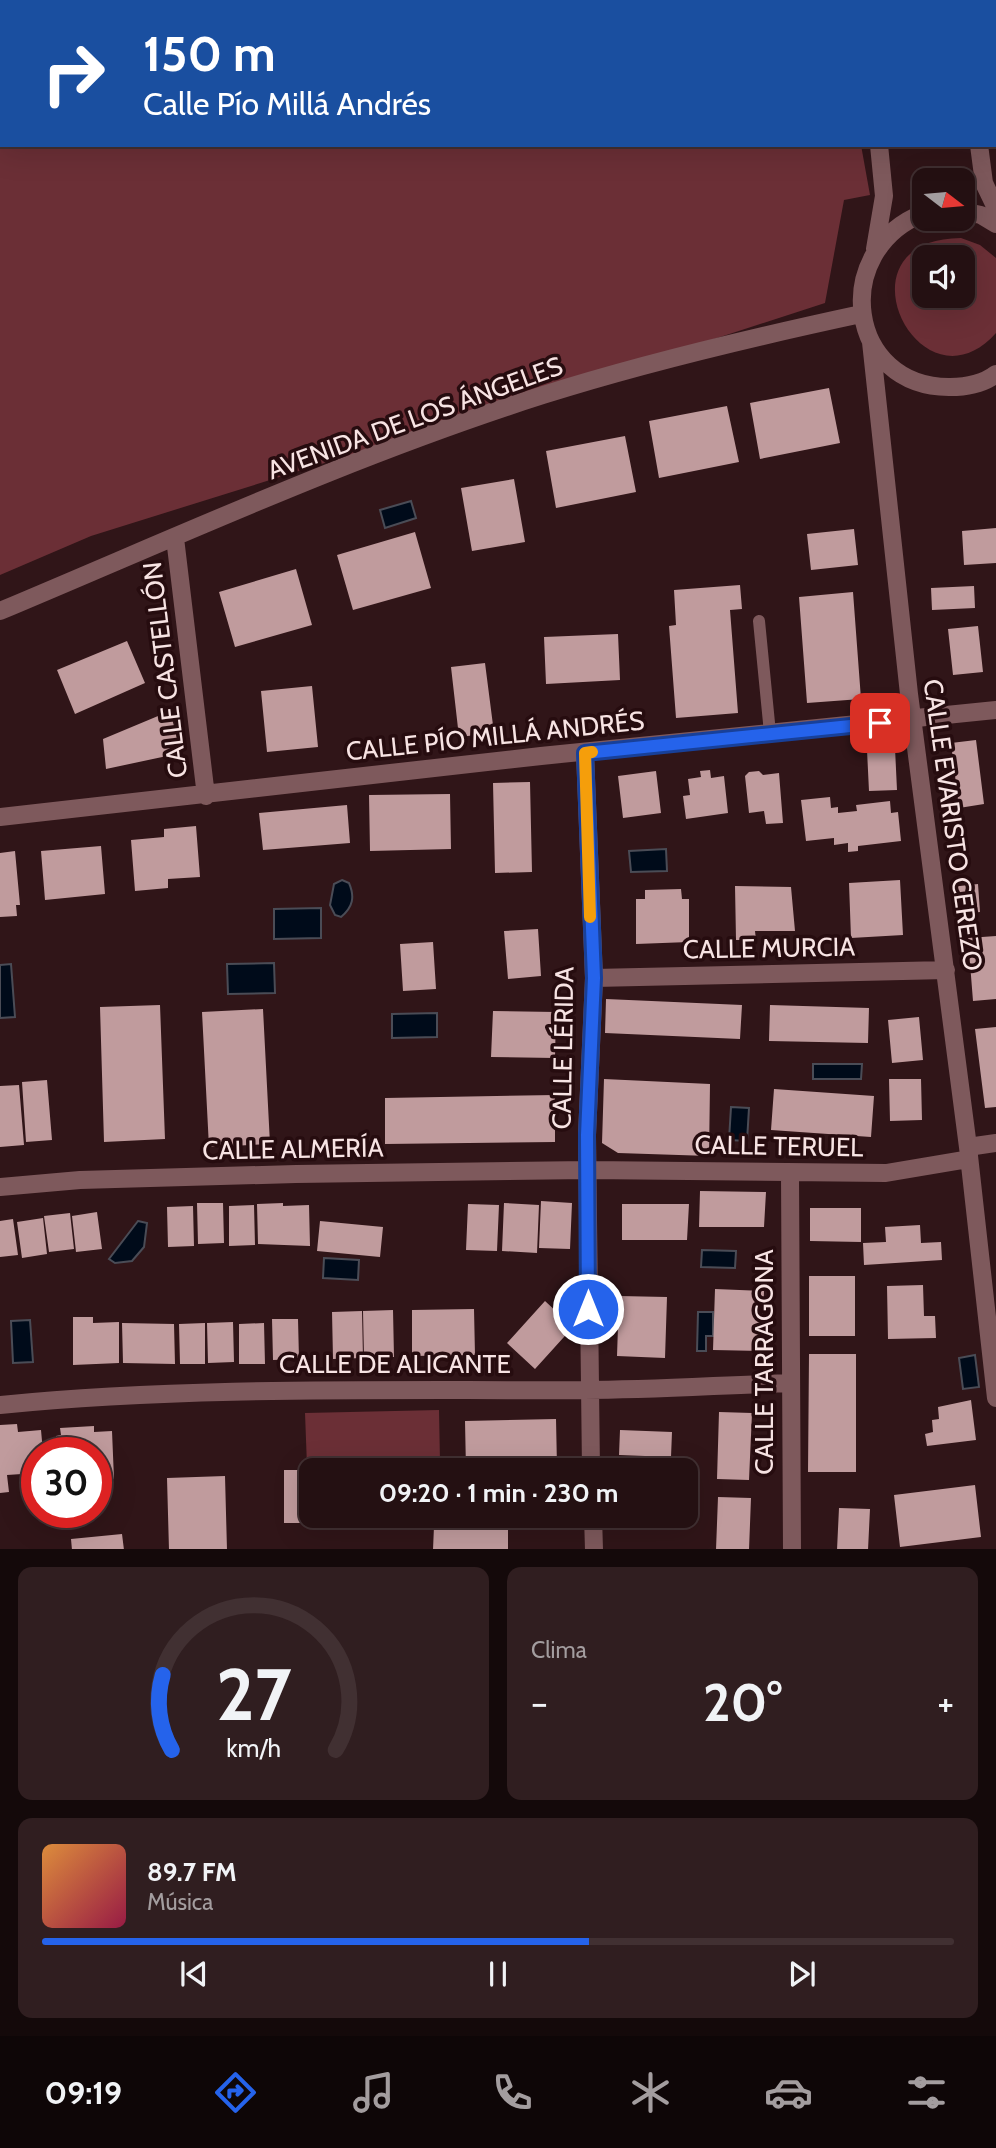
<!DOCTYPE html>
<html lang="es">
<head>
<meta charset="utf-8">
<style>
  :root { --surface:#241012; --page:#301e20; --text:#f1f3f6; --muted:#a39d9f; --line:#413032; --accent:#2563eb }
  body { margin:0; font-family:Cabin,sans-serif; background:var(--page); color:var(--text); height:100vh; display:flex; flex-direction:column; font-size:26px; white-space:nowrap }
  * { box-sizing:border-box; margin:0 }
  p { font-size:23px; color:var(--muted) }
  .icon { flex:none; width:38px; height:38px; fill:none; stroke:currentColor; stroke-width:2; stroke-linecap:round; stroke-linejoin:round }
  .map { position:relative; height:1549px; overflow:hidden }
  .panel { display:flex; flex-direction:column; gap:18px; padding:18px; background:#14090a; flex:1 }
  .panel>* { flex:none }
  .banner { position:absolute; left:0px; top:0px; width:998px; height:147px; box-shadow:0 7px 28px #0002,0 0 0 2px var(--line); background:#1a4fa0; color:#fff; overflow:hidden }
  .needle { width:46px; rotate:106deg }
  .tools { position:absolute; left:912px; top:168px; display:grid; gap:14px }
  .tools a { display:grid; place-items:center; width:63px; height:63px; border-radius:14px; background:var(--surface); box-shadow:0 7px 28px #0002,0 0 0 2px var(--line); font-size:35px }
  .speed { position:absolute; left:21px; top:1437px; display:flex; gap:14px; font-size:35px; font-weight:700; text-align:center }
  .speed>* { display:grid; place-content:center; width:91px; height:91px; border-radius:50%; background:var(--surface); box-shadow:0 7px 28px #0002,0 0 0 2px var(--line); line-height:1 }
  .speed .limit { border:10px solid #d22; background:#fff; color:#111 }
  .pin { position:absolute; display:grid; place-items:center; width:60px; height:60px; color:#fff; margin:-30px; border-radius:14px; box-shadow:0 4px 10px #0006 }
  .me { position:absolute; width:77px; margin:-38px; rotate:0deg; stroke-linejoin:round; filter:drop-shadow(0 0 5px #0008) }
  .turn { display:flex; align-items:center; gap:24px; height:147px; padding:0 28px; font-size:32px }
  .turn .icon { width:91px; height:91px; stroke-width:2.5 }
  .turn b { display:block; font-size:49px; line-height:60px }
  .big { font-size:52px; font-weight:700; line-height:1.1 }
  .panel .tile { flex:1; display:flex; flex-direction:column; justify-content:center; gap:10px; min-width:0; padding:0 24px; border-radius:14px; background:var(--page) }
  .panel .dial { align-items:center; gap:0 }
  .dial svg { height:182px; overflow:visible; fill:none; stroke:var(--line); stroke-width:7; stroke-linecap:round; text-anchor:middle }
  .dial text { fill:var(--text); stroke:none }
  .song { display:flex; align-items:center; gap:21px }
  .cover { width:84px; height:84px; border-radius:10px; background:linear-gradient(135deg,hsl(30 70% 55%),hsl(340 70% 35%)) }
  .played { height:7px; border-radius:4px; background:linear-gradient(90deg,var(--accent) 60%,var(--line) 60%) }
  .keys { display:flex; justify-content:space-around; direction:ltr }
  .heat { display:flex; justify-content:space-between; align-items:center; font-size:38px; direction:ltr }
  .panel .tiles { flex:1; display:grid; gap:18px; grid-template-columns:1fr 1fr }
  .tile:last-child { grid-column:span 2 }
  .trip { position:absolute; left:299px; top:1458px; width:399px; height:70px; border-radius:14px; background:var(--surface); box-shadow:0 7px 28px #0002,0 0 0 2px var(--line); font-weight:700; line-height:70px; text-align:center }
  .tabs { display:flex; height:112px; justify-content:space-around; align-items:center; background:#0e0607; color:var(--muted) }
  .tabs .icon { width:49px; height:49px }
  .tabs .current { color:var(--accent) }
  .tabs b { font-size:32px; color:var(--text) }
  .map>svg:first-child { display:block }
</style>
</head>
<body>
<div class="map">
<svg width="996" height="1550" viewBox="0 0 996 1550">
  <rect width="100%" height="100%" fill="#301518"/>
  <path fill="#6b2f36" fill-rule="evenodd" d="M358 0H835V2H352Z
    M0 110 2 145H861L870 195 844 200 825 303 542 395 91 536 0 575Z
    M961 238 980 245 996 258V333C920 418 831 239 961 238ZM924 257H962V296H924Z
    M439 1410 440 1462 307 1466 305 1413Z"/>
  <path fill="#000b1a" stroke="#4a4c56" stroke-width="2" d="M411 501 416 518 385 528 380 510Z
    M666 849 667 871 631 872 629 851Z
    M342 880 349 883C355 897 353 907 341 917L335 915 330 905 334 884Z
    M321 908V938L274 939V909Z
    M274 963 275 993 228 994 227 964Z
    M11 964 15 1017 0 1018V965Z
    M437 1013V1037L392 1038V1014Z
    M813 1064H862L861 1079H813Z
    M731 1107 749 1108 747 1141 729 1140Z
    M138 1221 147 1223 144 1247 132 1261 115 1263 109 1259Z
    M702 1250 736 1251 735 1268 701 1267Z
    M324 1258 359 1260 358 1280 323 1278Z
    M698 1312H713V1336H706V1351H697Z
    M30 1320 33 1362 13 1363 11 1321Z
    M975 1355 979 1387 963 1389 959 1358Z"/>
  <path fill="#c09b9d" d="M829 388 840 443 760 459 750 403Z
    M727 406 739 462 659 478 649 421Z
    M625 436 636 492 556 508 546 451Z
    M514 479 525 542 472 551 461 488Z
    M996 528V563L964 565 962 531Z
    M854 529 858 565 811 570 807 534Z
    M415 532 431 588 353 610 337 555Z
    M296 569 312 625 235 647 219 592Z
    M740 585 742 609 730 610 738 713 676 718 669 626 676 625 674 590Z
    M974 586 975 608 932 610 931 588Z
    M853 592 861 699 807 703 799 597Z
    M978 626 983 672 953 675 948 629Z
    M618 634 620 680 546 684 544 637Z
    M127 641 145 683 75 714 57 670Z
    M485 663 494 733 459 737 451 667Z
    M312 686 318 747 267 752 261 691Z
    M170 711 181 753 106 769 103 739Z
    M976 740 984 804 959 808 951 743Z
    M895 748 897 790 869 791 867 750Z
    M710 770 711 778 724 776 728 813 686 819 683 796 690 795 688 779 701 777 700 771Z
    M656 771 661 813 623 818 618 776Z
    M759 771 763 775 779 773 783 823 766 824 764 811 749 813 745 776 749 772Z
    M530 782 532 872 495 873 493 783Z
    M450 794 451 849 370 851 369 795Z
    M830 797 831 808 838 807V813L857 811 856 805 890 801 891 813 898 812 901 841 858 846V851L848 852V843L834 845V838L806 841 801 800Z
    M347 805 350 843 263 850 259 813Z
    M196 826 200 877 168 879V888L135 891 131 840 164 837V829Z
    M101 846 105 894 45 900 41 851Z
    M15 851 20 905H16L17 916 0 917V853Z
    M900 880 903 935 851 938 849 883Z
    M978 884 980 912 954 915 951 887Z
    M735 886 791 887 795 931H755L756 940H736Z
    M681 889 682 899H689V942L636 944V899H645V890Z
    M538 929 541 976 508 979 504 931Z
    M996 936V999L973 1001 968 938Z
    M433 942 436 989 403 991 400 944Z
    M606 999 742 1005 740 1039 605 1033Z
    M160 1005 165 1139 104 1142 100 1007Z
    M770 1005 869 1008 868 1043 769 1041Z
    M263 1009 270 1144 209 1147 202 1012Z
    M493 1011 556 1012 555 1058 491 1057Z
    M919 1017 923 1060 892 1063 888 1020Z
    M996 1027V1107L985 1108 975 1029Z
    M604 1079 710 1084 709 1156 618 1153 602 1143Z
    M889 1079H921L922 1120 890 1121Z
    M47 1080 52 1140 26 1142 22 1082Z
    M19 1085 24 1145 0 1147V1086Z
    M774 1089 874 1096 871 1137 771 1130Z
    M555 1095V1142L385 1144V1098Z
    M700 1191 766 1192 764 1227H699Z
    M541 1201 572 1203 570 1249 539 1248Z
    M197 1203H223L224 1243 198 1244Z
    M283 1203V1206L309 1205 310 1246 258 1244 257 1204Z
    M504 1203 539 1205 537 1253 502 1251Z
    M468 1204 499 1205 497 1251 466 1250Z
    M622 1204H689L687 1240H622Z
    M254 1205 255 1245 229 1246V1206Z
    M193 1206 194 1246 168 1247 167 1207Z
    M810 1208H861V1242L810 1241Z
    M97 1212 102 1249 76 1252 72 1216Z
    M70 1213 74 1249 49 1252 44 1216Z
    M43 1218 47 1254 22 1258 17 1222Z
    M13 1219 18 1255 0 1257V1221Z
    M320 1221 383 1227 380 1257 317 1251Z
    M920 1225 921 1243 941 1242 942 1260 864 1265 863 1243 886 1242 885 1227Z
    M809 1276H855V1336H809Z
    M923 1285 924 1316H935L936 1338 888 1339 887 1286Z
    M715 1289 764 1291 762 1351 713 1350Z
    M619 1296 667 1297 665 1358 617 1356Z
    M545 1301 573 1327 535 1369 507 1343Z
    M474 1309 475 1355 412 1356V1310Z
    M393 1310 394 1357 364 1358 363 1311Z
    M362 1311 363 1358 333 1359 332 1312Z
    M73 1317H93V1323L119 1322V1363L73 1365Z
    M272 1319H298L299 1359 273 1360Z
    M233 1322 234 1362 208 1363 207 1323Z
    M122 1323 174 1324 175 1364 123 1363Z
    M205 1323V1364H180L179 1324Z
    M264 1323 265 1364H239V1324Z
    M809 1354H856V1472H808Z
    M971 1400 976 1440 927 1446 925 1434 933 1432 932 1420 939 1419 938 1407Z
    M719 1412 752 1413 749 1480 717 1479Z
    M556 1419 557 1467 466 1470 465 1421Z
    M17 1424 18 1432 41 1430 43 1452H37V1473L7 1475 9 1492 0 1493V1425Z
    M94 1426V1432L112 1431 114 1479 96 1480V1452H57L56 1436 61 1435 60 1428Z
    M620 1430 672 1432 671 1457 619 1455Z
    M284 1470H312V1516H373V1523H284Z
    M225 1476 227 1550H169L167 1478Z
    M975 1485 981 1537 900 1547 894 1495Z
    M718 1497 751 1498 749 1550H716Z
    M839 1508 870 1509 868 1550H837Z
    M434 1526 508 1528V1550H433Z
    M122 1534 124 1550H72L71 1539Z"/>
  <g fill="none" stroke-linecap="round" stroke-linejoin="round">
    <path stroke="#7e595c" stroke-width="12" d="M759 621 770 733"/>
    <path stroke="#7e595c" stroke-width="18" d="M855 0 856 2
      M962 2V0
      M979 145 984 183 996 208
      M962 211 981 215 996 224
      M924 213C829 250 847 388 950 387 966 387 983 384 996 374
      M875 249 884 196 879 145
      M871 342 909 694 968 1147 996 1398
      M175 538 206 796
      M0 611C179 536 357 454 543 395 647 362 754 337 861 314
      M585 753 594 978 587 1135 591 1470
      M0 817 541 756 996 710
      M594 978 946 970
      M968 1147 996 1143
      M790 1174 792 1550
      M0 1187 80 1180 296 1174 588 1170 886 1173 969 1159
      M0 1405C194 1386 389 1391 584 1390 653 1390 722 1385 791 1383
      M593 1516 594 1550"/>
    <path stroke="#eca2a8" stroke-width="19" d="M221 2 226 0
      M0 67 2 66
      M0 84 2 83"/>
  </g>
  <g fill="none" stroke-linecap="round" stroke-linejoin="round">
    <g stroke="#184099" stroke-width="18">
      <path id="route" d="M588 1309 587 1135 594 978 585 753 880 723"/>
    </g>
    <use href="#route" stroke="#2563eb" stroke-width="12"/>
    <path stroke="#f59e0b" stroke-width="12" d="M590 917 585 753 592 752"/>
  </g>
  <g text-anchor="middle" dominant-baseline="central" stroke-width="7" stroke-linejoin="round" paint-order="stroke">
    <g font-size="26" fill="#f7e3e3" stroke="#260c0f">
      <text transform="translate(415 418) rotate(-20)">AVENIDA DE LOS ÁNGELES</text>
      <text transform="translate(165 670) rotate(-97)">CALLE CASTELLÓN</text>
      <text transform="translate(495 736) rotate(-6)">CALLE PÍO MILLÁ ANDRÉS</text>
      <text transform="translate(953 825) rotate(82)">CALLE EVARISTO CEREZO</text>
      <text transform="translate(769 948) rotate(-1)">CALLE MURCIA</text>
      <text transform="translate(563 1048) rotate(-89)">CALLE LÉRIDA</text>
      <text transform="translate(779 1146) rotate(1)">CALLE TERUEL</text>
      <text transform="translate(293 1149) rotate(-1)">CALLE ALMERÍA</text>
      <text transform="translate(764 1362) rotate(-90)">CALLE TARRAGONA</text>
      <text x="395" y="1364">CALLE DE ALICANTE</text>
    </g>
  </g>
</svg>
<div class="tools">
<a><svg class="needle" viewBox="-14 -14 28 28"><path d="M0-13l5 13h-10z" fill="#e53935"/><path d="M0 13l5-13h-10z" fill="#a39d9f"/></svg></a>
<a><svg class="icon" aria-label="sound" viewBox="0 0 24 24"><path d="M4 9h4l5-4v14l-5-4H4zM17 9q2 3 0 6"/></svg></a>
</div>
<div class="speed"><div class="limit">30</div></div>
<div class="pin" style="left:880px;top:723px;background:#d93025"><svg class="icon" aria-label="arrive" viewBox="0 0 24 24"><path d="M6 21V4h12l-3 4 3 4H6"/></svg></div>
<svg class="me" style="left:588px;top:1309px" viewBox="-20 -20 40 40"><circle r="17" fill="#2563eb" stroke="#fff" stroke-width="3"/><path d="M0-11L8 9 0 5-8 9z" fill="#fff"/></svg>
<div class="trip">09:20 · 1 min · 230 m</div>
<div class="banner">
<div class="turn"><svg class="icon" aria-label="right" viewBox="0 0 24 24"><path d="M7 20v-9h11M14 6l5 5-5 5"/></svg><div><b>150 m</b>Calle Pío Millá Andrés</div></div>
</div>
</div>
<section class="panel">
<div class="tiles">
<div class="tile dial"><svg viewBox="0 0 100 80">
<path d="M14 69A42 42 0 1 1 86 69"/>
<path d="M14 69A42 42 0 0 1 10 36" stroke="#2563eb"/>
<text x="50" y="56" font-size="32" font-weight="700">27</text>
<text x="50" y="72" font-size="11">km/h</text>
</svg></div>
<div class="tile"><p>Clima</p>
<div class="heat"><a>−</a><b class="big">20°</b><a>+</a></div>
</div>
<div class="tile">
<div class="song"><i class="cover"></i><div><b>89.7 FM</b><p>Música</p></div></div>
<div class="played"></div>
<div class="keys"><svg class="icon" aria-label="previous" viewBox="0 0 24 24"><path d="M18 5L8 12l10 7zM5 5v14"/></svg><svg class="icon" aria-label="pause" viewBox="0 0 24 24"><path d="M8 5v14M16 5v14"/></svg><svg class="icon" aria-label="next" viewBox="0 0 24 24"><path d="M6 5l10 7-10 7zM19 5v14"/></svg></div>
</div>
</div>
</section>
<nav class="tabs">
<b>09:19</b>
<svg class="icon current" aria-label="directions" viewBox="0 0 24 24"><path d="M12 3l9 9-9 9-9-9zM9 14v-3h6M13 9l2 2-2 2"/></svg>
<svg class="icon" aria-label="music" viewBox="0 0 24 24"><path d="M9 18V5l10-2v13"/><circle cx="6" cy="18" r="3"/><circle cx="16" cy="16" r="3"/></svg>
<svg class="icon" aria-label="phone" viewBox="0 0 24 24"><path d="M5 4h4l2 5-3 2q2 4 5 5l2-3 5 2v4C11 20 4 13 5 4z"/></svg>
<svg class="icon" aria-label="climate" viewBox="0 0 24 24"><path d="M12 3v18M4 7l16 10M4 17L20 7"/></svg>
<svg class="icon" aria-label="car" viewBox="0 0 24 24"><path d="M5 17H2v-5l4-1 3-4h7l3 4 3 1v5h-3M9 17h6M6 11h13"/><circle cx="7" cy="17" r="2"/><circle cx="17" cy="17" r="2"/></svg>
<svg class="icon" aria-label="filters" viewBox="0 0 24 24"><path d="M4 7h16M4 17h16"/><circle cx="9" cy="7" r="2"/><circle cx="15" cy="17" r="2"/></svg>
</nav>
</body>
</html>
